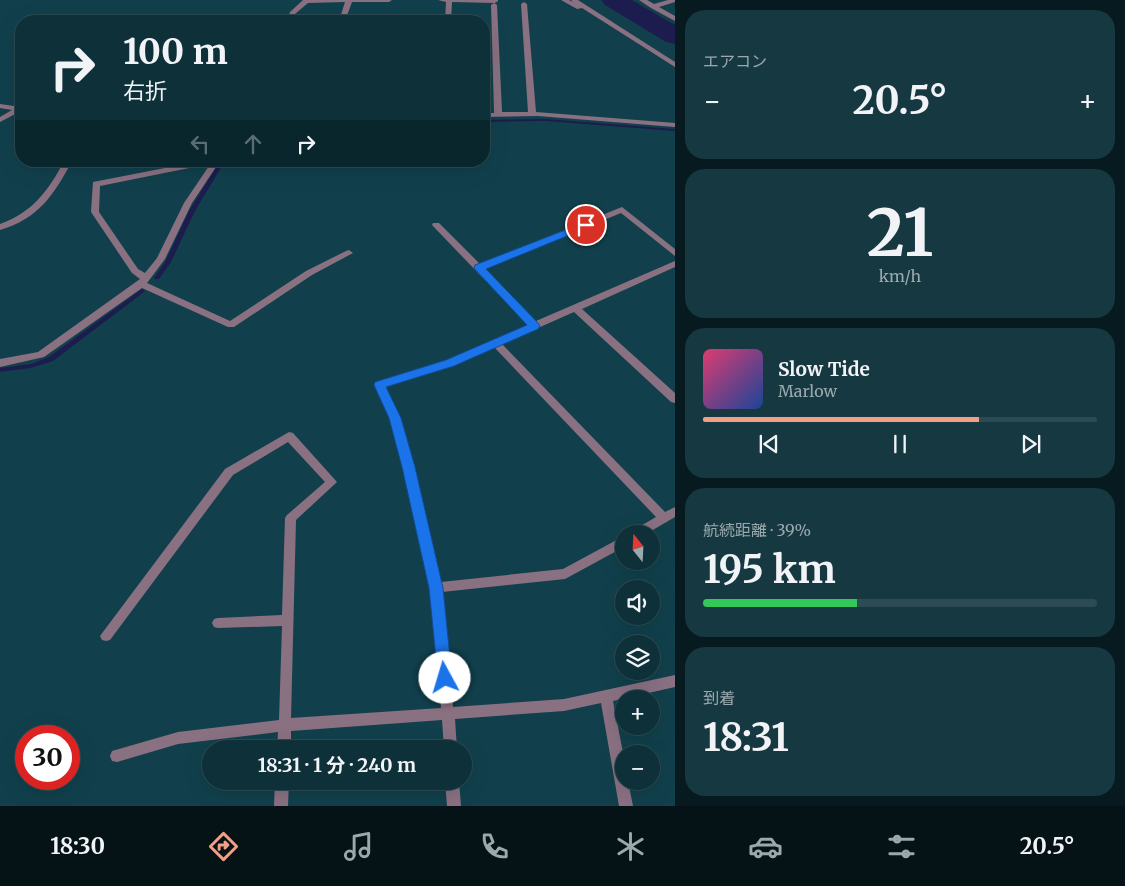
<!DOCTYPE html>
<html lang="ja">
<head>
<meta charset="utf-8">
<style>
  :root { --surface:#0d3039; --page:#163841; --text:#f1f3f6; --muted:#9aa9ae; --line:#2d4b53; --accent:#f39f85 }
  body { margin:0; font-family:Merriweather,"Noto Sans JP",serif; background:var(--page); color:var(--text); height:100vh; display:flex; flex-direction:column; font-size:19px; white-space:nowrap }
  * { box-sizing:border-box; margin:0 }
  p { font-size:16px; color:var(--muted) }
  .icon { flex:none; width:28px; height:28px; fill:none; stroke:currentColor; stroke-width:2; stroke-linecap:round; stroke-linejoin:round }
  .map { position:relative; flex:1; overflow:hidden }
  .details { display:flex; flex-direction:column; gap:10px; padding:10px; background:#071a1f; width:450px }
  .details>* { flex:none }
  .top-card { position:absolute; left:15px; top:15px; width:475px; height:152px; border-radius:20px; box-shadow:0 5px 20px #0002,0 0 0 1px var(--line); background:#0d3039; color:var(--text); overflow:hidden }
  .needle { width:32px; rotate:342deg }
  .tools { position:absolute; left:615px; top:525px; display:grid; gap:10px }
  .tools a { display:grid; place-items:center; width:45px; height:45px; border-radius:50%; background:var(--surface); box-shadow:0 5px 20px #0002,0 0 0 1px var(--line); font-size:25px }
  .speed { position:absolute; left:15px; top:725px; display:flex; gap:10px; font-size:25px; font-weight:700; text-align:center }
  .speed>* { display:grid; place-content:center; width:65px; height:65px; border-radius:50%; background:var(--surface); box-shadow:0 5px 20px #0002,0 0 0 1px var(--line); line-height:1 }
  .speed .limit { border:8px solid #d22; background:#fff; color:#111 }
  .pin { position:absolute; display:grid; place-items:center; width:42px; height:42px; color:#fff; margin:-21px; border:2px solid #fff; border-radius:50%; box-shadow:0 1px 5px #0007 }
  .me { position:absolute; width:55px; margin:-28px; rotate:354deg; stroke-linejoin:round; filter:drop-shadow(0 0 4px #0008) }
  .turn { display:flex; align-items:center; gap:18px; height:105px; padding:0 25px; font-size:22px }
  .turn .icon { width:65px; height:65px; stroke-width:2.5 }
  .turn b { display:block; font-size:35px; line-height:42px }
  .lanes { display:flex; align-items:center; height:48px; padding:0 25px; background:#0003; justify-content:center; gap:25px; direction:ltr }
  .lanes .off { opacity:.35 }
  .big { font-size:38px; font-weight:700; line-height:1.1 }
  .details .card { flex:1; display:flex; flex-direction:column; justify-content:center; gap:8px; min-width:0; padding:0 18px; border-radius:20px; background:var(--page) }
  .details .dial { align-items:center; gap:0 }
  .dial b { font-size:65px; line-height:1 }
  .song { display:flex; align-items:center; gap:15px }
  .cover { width:60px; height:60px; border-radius:8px; background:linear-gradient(135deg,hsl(340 70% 55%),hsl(220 70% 35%)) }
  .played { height:5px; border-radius:2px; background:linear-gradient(90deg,var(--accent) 70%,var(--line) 70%) }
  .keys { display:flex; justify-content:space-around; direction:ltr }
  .heat { display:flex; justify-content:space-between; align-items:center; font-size:28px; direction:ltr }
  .charge { height:8px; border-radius:4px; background:linear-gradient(90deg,#34c759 39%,var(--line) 0) }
  .trip { position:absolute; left:202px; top:740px; width:270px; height:50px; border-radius:25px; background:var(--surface); box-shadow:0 5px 20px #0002,0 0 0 1px var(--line); font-weight:700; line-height:50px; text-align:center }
  .menu { display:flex; height:80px; justify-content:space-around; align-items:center; background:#051317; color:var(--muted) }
  .menu .icon { width:35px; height:35px }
  .menu .active { color:var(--accent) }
  .menu b { font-size:22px; color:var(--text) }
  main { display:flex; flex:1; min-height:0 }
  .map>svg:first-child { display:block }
</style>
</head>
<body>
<main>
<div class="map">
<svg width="675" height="806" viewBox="0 0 675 806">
  <rect width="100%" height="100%" fill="#11404c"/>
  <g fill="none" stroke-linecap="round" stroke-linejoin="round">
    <path fill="#1c1d4e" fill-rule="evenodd" d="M546 119 675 129V131L546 121 484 122V120Z
      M220 161H225L195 211 171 262 159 279H155L154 278 165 262 189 211Z
      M142 289 144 290 145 291 144 292 53 361 31 368 0 372V368L31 364 49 357Z"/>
    <path fill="#1c1d4e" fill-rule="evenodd" d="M601 0H632L675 25V44L666 42 605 5Z"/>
    <path fill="#8a7182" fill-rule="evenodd" d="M303 0H392L389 2H352L345 21H339L345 2 308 3 295 14 293 21H287L290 12Z
      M438 0H498V1L495 3 452 2 451 21H445L446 2Z
      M561 0H569L573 2 571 0H578L675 62V67L582 8 577 9Z
      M639 0H647L654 4 668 0H675V2L659 7 675 16V21L651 8Z
      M524 2 527 4 536 112 675 123V127L538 116 484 117V113H494L491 5 494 3 497 5 502 112H528L521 4Z
      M0 104 21 107V111L0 122V117L12 110 0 108Z
      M64 161H72C54 195 38 219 0 230V224C32 213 49 190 64 161Z
      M201 161H220L192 203 165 259 147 283 230 321 306 271 346 251 349 250 353 253 312 275 234 327H228L142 288 44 357 0 367V359L38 352 140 279 132 273 91 212 93 182ZM204 165 209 166 184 203 157 258 145 273 138 269 99 212 100 186Z
      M622 207 675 249V256L621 213 484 269 536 321 675 261V267L582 309 675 393V403L671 402 574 312 502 344 665 512 675 507V517L646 534H631L632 531 656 517 494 347 453 365 385 387 400 418 414 467 441 582 563 569 624 536V547L565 579 442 592 453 707 564 699 675 675V687L613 701 624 758V781H628L633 806H619L601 703 564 711 455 719 457 749H444L442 720 291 731V749H277L278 732 178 744 117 762 112 761 110 756 112 751 178 732 279 720 282 626 218 628 214 627 212 623 214 619 218 618 282 615 285 518 287 515 325 482 288 442 233 475 110 640 106 641 102 640 100 636 225 469 289 432 293 433 337 482 296 520 291 718 441 708 430 588 404 467 390 418 374 385 376 382 447 361 528 325 432 225 433 223H439L480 264Z
      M275 781H289L288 806H274Z
      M445 781H459L461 806H447Z"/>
  </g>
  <path fill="#1a73e8" stroke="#114b97" d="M586 222 591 225 589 227 486 269 538 323 540 326 538 329 454 366 386 387 401 418 415 467 443 588 452 678 450 682 445 684 440 682 438 678 429 588 402 467 389 418 374 385 375 382 446 360 527 325 474 268 475 265Z"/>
</svg>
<div class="tools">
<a><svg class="needle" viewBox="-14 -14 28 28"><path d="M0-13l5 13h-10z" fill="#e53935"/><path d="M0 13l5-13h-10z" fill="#9aa9ae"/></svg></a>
<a><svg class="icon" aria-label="sound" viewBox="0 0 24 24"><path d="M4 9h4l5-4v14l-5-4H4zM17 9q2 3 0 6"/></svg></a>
<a><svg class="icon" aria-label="layers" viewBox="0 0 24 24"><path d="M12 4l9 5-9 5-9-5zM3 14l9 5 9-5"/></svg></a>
<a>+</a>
<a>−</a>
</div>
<div class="speed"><div class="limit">30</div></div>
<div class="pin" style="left:586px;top:225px;background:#d93025"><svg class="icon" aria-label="arrive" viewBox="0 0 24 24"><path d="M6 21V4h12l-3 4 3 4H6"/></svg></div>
<svg class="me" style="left:445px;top:678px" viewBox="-20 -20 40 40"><circle r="19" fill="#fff"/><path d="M0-13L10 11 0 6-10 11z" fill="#1a73e8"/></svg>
<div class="trip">18:31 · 1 分 · 240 m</div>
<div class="top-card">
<div class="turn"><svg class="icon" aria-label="right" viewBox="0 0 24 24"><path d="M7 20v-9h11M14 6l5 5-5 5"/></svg><div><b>100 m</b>右折</div></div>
<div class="lanes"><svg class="icon off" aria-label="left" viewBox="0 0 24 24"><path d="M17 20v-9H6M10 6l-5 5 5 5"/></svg><svg class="icon off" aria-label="ahead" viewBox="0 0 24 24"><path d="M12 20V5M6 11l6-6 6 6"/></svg><svg class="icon" aria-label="right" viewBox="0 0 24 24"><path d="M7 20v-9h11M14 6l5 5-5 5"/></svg></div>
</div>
</div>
<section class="details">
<div class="card"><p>エアコン</p>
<div class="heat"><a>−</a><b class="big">20.5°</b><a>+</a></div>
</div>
<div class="card dial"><b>21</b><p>km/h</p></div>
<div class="card">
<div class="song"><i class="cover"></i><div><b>Slow Tide</b><p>Marlow</p></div></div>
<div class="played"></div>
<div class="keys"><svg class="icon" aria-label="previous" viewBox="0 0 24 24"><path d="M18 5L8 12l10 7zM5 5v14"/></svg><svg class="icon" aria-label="pause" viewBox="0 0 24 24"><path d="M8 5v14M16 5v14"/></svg><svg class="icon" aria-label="next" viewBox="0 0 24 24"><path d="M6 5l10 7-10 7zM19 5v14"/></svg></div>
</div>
<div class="card"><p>航続距離 · 39%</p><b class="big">195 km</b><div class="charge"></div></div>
<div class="card"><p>到着</p><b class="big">18:31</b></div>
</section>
</main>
<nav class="menu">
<b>18:30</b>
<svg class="icon active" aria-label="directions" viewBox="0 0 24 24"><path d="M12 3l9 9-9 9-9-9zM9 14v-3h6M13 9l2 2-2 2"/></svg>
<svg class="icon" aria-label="music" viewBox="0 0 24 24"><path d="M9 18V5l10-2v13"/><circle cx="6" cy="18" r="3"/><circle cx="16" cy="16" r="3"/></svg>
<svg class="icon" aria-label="phone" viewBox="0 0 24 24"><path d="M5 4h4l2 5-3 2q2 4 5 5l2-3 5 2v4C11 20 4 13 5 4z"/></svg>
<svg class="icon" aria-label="climate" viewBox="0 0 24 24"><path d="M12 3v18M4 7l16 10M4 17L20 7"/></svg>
<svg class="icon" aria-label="car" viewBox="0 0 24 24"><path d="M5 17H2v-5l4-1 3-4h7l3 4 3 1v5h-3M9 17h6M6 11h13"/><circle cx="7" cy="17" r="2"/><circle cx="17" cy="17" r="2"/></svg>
<svg class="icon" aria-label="filters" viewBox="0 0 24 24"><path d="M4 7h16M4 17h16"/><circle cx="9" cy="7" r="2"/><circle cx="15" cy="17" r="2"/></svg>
<b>20.5°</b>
</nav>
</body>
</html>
